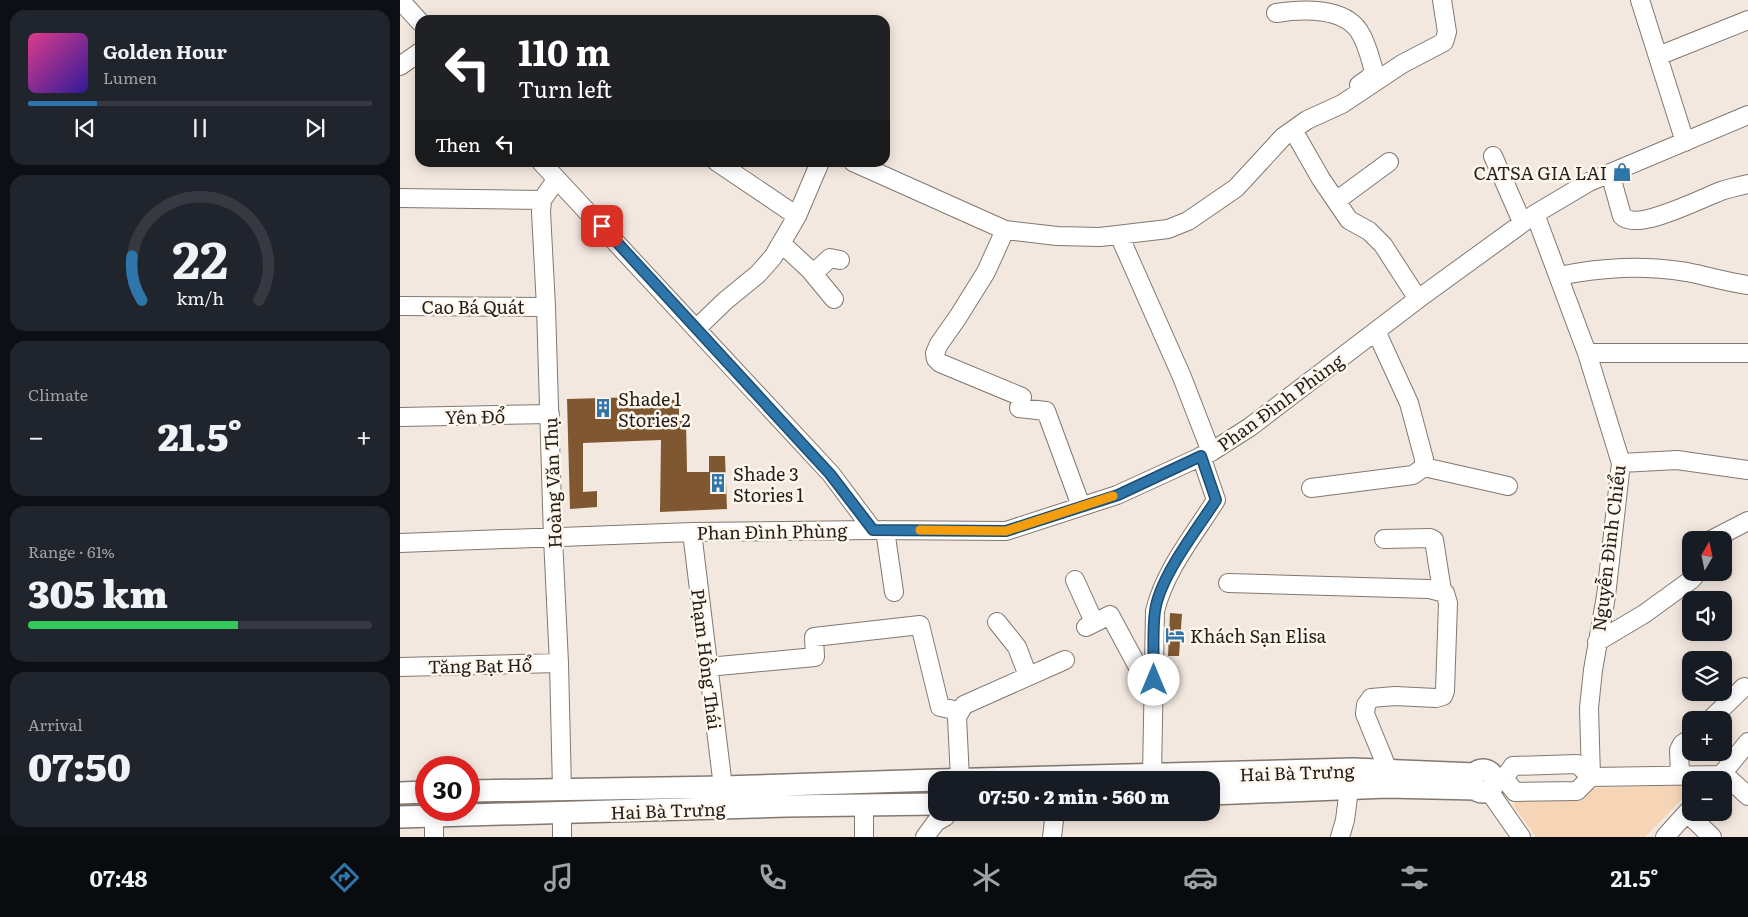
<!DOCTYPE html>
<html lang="en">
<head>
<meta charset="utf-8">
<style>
  :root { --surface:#171b24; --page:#20242c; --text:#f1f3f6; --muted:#9ea1a6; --line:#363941; --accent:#2e75aa }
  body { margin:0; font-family:Literata,serif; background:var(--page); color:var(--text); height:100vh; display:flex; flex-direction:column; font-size:19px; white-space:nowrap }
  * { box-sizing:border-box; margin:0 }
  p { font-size:16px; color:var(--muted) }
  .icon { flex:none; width:28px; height:28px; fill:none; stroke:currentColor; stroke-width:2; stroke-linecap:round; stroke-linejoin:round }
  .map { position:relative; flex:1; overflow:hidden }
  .side { display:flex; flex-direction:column; gap:10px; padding:10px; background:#0d0f14; width:400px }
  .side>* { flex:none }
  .banner { position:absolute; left:15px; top:15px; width:475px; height:152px; border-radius:15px; box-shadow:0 2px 12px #0003; background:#202124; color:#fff; overflow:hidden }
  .needle { width:32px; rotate:9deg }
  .controls { position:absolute; left:1282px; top:531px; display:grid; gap:10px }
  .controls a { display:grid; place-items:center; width:50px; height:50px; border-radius:10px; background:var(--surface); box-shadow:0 2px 12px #0003; font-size:25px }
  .speed { position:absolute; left:15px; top:756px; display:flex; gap:10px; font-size:25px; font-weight:700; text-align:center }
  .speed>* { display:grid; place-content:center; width:65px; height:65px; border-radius:50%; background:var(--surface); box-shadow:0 2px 12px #0003; line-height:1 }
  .speed .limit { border:8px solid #d22; background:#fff; color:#111 }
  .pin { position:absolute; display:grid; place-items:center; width:42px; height:42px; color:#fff; margin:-21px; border-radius:10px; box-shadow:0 2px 8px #0006 }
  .me { position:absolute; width:55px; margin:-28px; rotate:0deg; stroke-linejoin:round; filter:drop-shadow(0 0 4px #0008) }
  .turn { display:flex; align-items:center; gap:18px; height:105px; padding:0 20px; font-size:22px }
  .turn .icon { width:65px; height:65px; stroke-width:2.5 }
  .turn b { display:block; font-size:35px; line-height:42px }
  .then { display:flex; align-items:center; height:48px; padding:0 20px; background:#0003; gap:10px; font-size:19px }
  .big { font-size:38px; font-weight:800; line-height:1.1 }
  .side .tile { flex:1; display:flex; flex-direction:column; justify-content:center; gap:8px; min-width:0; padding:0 18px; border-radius:15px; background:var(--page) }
  .side .dial { align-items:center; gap:0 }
  .dial svg { height:130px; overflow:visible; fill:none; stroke:var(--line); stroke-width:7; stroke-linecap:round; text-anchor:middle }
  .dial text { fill:var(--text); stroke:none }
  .song { display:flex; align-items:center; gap:15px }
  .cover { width:60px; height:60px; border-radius:8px; background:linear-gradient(135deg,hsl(330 70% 55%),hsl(250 70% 35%)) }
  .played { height:5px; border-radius:2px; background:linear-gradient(90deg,var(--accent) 20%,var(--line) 20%) }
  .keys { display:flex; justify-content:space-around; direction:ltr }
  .heat { display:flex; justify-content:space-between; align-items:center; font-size:28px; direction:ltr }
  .charge { height:8px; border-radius:4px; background:linear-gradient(90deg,#34c759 61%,var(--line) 0) }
  .trip { position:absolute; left:528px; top:771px; width:292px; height:50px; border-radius:15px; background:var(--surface); box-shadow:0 2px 12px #0003; font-weight:800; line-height:50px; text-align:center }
  .tabs { display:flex; height:80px; justify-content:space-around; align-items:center; background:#090b0e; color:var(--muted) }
  .tabs .icon { width:35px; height:35px }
  .tabs .current { color:var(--accent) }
  .tabs b { font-size:22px; color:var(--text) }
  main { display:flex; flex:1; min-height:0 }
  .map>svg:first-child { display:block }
</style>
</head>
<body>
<main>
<section class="side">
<div class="tile">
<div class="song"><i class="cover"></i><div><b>Golden Hour</b><p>Lumen</p></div></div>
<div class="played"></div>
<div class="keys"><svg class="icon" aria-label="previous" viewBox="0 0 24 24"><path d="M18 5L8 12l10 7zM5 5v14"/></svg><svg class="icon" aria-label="pause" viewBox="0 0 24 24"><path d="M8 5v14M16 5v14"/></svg><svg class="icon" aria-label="next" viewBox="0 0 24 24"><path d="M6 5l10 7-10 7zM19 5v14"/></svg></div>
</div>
<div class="tile dial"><svg viewBox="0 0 100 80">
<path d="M14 69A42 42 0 1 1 86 69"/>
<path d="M14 69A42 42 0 0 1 8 42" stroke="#2e75aa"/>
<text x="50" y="56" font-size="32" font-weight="700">22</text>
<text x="50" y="72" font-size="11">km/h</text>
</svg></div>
<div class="tile"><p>Climate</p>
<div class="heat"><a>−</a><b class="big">21.5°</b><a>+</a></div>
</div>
<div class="tile"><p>Range · 61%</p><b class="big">305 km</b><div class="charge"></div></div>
<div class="tile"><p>Arrival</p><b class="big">07:50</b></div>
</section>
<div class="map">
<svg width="1348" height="837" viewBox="0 0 1348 837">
  <rect width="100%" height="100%" fill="#f3e8df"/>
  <path fill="#f6d5b6" d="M1291 785V790L1245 837H1136L1113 805 1125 790Z"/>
  <path fill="#7f5831" d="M238 397V399L279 400V421H286L287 472H309V456H325L327 509 260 512 261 440 183 443V492L197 491V507L170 509 167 399Z
    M770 613 782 614 779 656H768Z"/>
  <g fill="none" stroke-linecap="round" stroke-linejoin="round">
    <g stroke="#81786f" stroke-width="20">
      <path id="minor" d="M0 0 20 22
        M1240 0 1285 142
        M876 13C902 9 943 7 959 31 967 43 970 58 974 71L969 78 959 85
        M1258 56 1348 20
        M0 66 20 52
        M893 130 921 179 949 220 969 231 983 245 1018 299
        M1093 156 1122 222
        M141 162 431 474 473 530
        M317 162 397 216
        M453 162 605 230 657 236 700 237 768 229 788 221 836 188 883 137 907 120 942 104 1002 64 1044 42 1047 32 1042 0
        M1210 173 1222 216C1237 232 1302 198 1321 191 1330 188 1339 186 1348 184
        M156 180 142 200 141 212 146 307 153 538 159 663 162 790
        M0 198 142 200
        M936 201 989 162
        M1135 214 1187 353 1221 463 1206 596 1193 670 1189 708 1191 777
        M605 230 586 272 558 317 539 344 535 353 536 359 540 363 622 397 619 408 646 411 681 506
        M719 235 782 377 811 452
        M381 243 410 270 418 269 430 258 440 260
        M410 270 434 299
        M1159 276C1203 267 1242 265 1287 272 1307 276 1327 282 1348 285
        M0 306 146 307
        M296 329 325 301 358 274 373 257 397 216 420 162
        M1187 353H1348
        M0 417 150 414
        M1221 463 1277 460 1348 470
        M1024 467 1108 486
        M911 488 1013 475 1024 467V459L1009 403 976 331
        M485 530 494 592
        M292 532 323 787
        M984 539 1030 538 1034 540 1042 591
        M1311 540 1348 521
        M0 543 292 532 473 530 606 531 717 495 811 452 850 427 1018 299 1135 214 1189 182 1348 115
        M675 580 694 622
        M828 583 1029 589 1045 593 1048 603 1045 691 1043 696 1036 698 995 696 971 698 966 705 965 714 988 770
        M597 622 617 647 628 676
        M686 627 710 615 754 697
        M1197 642 1244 614 1291 580 1298 572
        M0 667 159 663
        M308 667 415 657 414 637 520 625 540 707 559 711
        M1310 720 1344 687
        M1280 775 1279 750 1282 744 1291 738
        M752 776 755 611C765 570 794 535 816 500L801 456
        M1104 778 1115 792 1177 791 1191 777 1322 775 1326 776 1348 796
        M560 779 557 717 564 705 665 660
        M1094 779 1104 778 1113 766 1177 764 1191 777
        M1317 780 1348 742
        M1089 791 1121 837
        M464 805V837
        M1287 813 1312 837
        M34 816V837
        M162 837V814
        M525 837 536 822 545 817
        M652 837 655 812
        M940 837 945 820 949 789
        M1265 837 1291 808"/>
    </g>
    <g stroke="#81786f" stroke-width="24">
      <path id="major" d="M1072 781a11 11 0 1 1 22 0a11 11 0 1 1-22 0Z
        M538 780 953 769 1075 774
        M69 791 323 787 536 780
        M0 793 26 792
        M811 794 987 787 1076 789
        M0 817 386 806 536 804"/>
    </g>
    <use href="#minor" stroke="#fff" stroke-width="18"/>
    <use href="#major" stroke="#fff" stroke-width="21"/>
  </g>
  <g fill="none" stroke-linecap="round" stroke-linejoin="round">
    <g stroke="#1e4c6e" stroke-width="12">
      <path id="route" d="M202 226 430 474 473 530 606 531 718 495 801 456 816 500C797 530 760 576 755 611 752 633 754 658 754 680"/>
    </g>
    <use href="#route" stroke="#2e75aa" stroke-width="9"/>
    <path stroke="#f59e0b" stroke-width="9" d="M520 530 606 531 713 496"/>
  </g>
  <defs>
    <g id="shop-bare" transform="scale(1.5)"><path d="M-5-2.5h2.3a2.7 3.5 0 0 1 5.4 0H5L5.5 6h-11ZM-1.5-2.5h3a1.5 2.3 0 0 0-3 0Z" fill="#2e75aa" stroke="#fff6ee" stroke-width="2.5" paint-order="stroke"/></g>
    <g id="building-bare" transform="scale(1.5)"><path d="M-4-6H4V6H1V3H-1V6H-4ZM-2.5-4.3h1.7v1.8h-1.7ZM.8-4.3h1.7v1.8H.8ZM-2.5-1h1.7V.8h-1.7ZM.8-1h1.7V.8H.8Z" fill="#2e75aa" stroke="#fff6ee" stroke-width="2.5" paint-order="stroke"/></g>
    <g id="hotel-bare" transform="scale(1.5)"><path d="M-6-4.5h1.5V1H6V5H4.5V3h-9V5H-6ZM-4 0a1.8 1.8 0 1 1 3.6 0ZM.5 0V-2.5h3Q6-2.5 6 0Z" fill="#2e75aa" stroke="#fff6ee" stroke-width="2.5" paint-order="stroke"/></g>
  </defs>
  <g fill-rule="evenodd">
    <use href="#shop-bare" x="1222" y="172"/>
    <use href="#building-bare" x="203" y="408"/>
    <use href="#building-bare" x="318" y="483"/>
    <use href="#hotel-bare" x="775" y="635"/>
  </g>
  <g text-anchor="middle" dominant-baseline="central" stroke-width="5" stroke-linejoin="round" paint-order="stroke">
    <g font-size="18" fill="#221e1a" stroke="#fff6ee" text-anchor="start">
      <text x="1207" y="172" text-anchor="end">CATSA GIA LAI</text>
      <text x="218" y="398">Shade 1<tspan x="218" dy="21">Stories 2</tspan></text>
      <text x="333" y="473">Shade 3<tspan x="333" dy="21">Stories 1</tspan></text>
      <text x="790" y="635">Khách Sạn Elisa</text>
    </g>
    <g font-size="18" fill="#221e1a" stroke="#fff6ee">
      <text x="73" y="306">Cao Bá Quát</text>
      <text transform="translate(880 402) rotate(-36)">Phan Đình Phùng</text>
      <text transform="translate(75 416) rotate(-1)">Yên Đổ</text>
      <text transform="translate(152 483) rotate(-92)">Hoàng Văn Thụ</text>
      <text transform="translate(372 531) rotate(-1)">Phan Đình Phùng</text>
      <text transform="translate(1208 548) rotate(-83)">Nguyễn Đình Chiểu</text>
      <text transform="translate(307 659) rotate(83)">Phạm Hồng Thái</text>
      <text transform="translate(80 665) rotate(-1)">Tăng Bạt Hổ</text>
      <text transform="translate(897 772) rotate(-2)">Hai Bà Trưng</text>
      <text transform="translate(268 810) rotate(-2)">Hai Bà Trưng</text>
    </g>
  </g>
</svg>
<div class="controls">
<a><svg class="needle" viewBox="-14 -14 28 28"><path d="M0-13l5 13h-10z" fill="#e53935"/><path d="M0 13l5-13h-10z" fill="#9ea1a6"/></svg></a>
<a><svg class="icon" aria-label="sound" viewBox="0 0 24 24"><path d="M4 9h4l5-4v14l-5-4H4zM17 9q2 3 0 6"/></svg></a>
<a><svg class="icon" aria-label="layers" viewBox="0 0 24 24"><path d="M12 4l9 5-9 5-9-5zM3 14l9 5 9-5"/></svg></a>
<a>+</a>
<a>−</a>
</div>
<div class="speed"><div class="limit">30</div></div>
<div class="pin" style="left:202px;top:226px;background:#d93025"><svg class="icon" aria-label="arrive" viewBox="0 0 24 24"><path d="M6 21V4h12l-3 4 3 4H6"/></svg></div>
<svg class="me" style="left:754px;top:680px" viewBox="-20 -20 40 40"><circle r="19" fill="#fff"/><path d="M0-13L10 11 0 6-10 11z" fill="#2e75aa"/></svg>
<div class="trip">07:50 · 2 min · 560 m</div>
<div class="banner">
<div class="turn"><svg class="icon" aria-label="left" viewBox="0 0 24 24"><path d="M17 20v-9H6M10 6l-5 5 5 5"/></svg><div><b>110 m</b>Turn left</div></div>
<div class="then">Then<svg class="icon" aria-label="left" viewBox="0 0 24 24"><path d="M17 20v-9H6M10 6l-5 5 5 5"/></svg></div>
</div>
</div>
</main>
<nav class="tabs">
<b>07:48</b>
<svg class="icon current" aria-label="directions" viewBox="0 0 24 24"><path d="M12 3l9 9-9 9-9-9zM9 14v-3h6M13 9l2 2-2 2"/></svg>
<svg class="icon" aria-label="music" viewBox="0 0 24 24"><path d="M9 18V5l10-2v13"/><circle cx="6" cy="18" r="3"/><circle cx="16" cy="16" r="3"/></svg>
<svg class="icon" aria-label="phone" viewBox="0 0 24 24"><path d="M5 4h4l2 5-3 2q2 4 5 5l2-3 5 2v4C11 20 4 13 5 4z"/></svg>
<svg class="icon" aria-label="climate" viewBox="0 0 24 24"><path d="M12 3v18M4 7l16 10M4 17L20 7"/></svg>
<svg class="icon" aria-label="car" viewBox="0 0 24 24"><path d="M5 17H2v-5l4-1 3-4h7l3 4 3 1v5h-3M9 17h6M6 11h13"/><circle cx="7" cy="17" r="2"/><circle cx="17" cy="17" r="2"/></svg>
<svg class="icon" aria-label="filters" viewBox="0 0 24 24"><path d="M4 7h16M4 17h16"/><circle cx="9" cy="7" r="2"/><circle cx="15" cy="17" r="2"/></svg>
<b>21.5°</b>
</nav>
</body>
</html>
